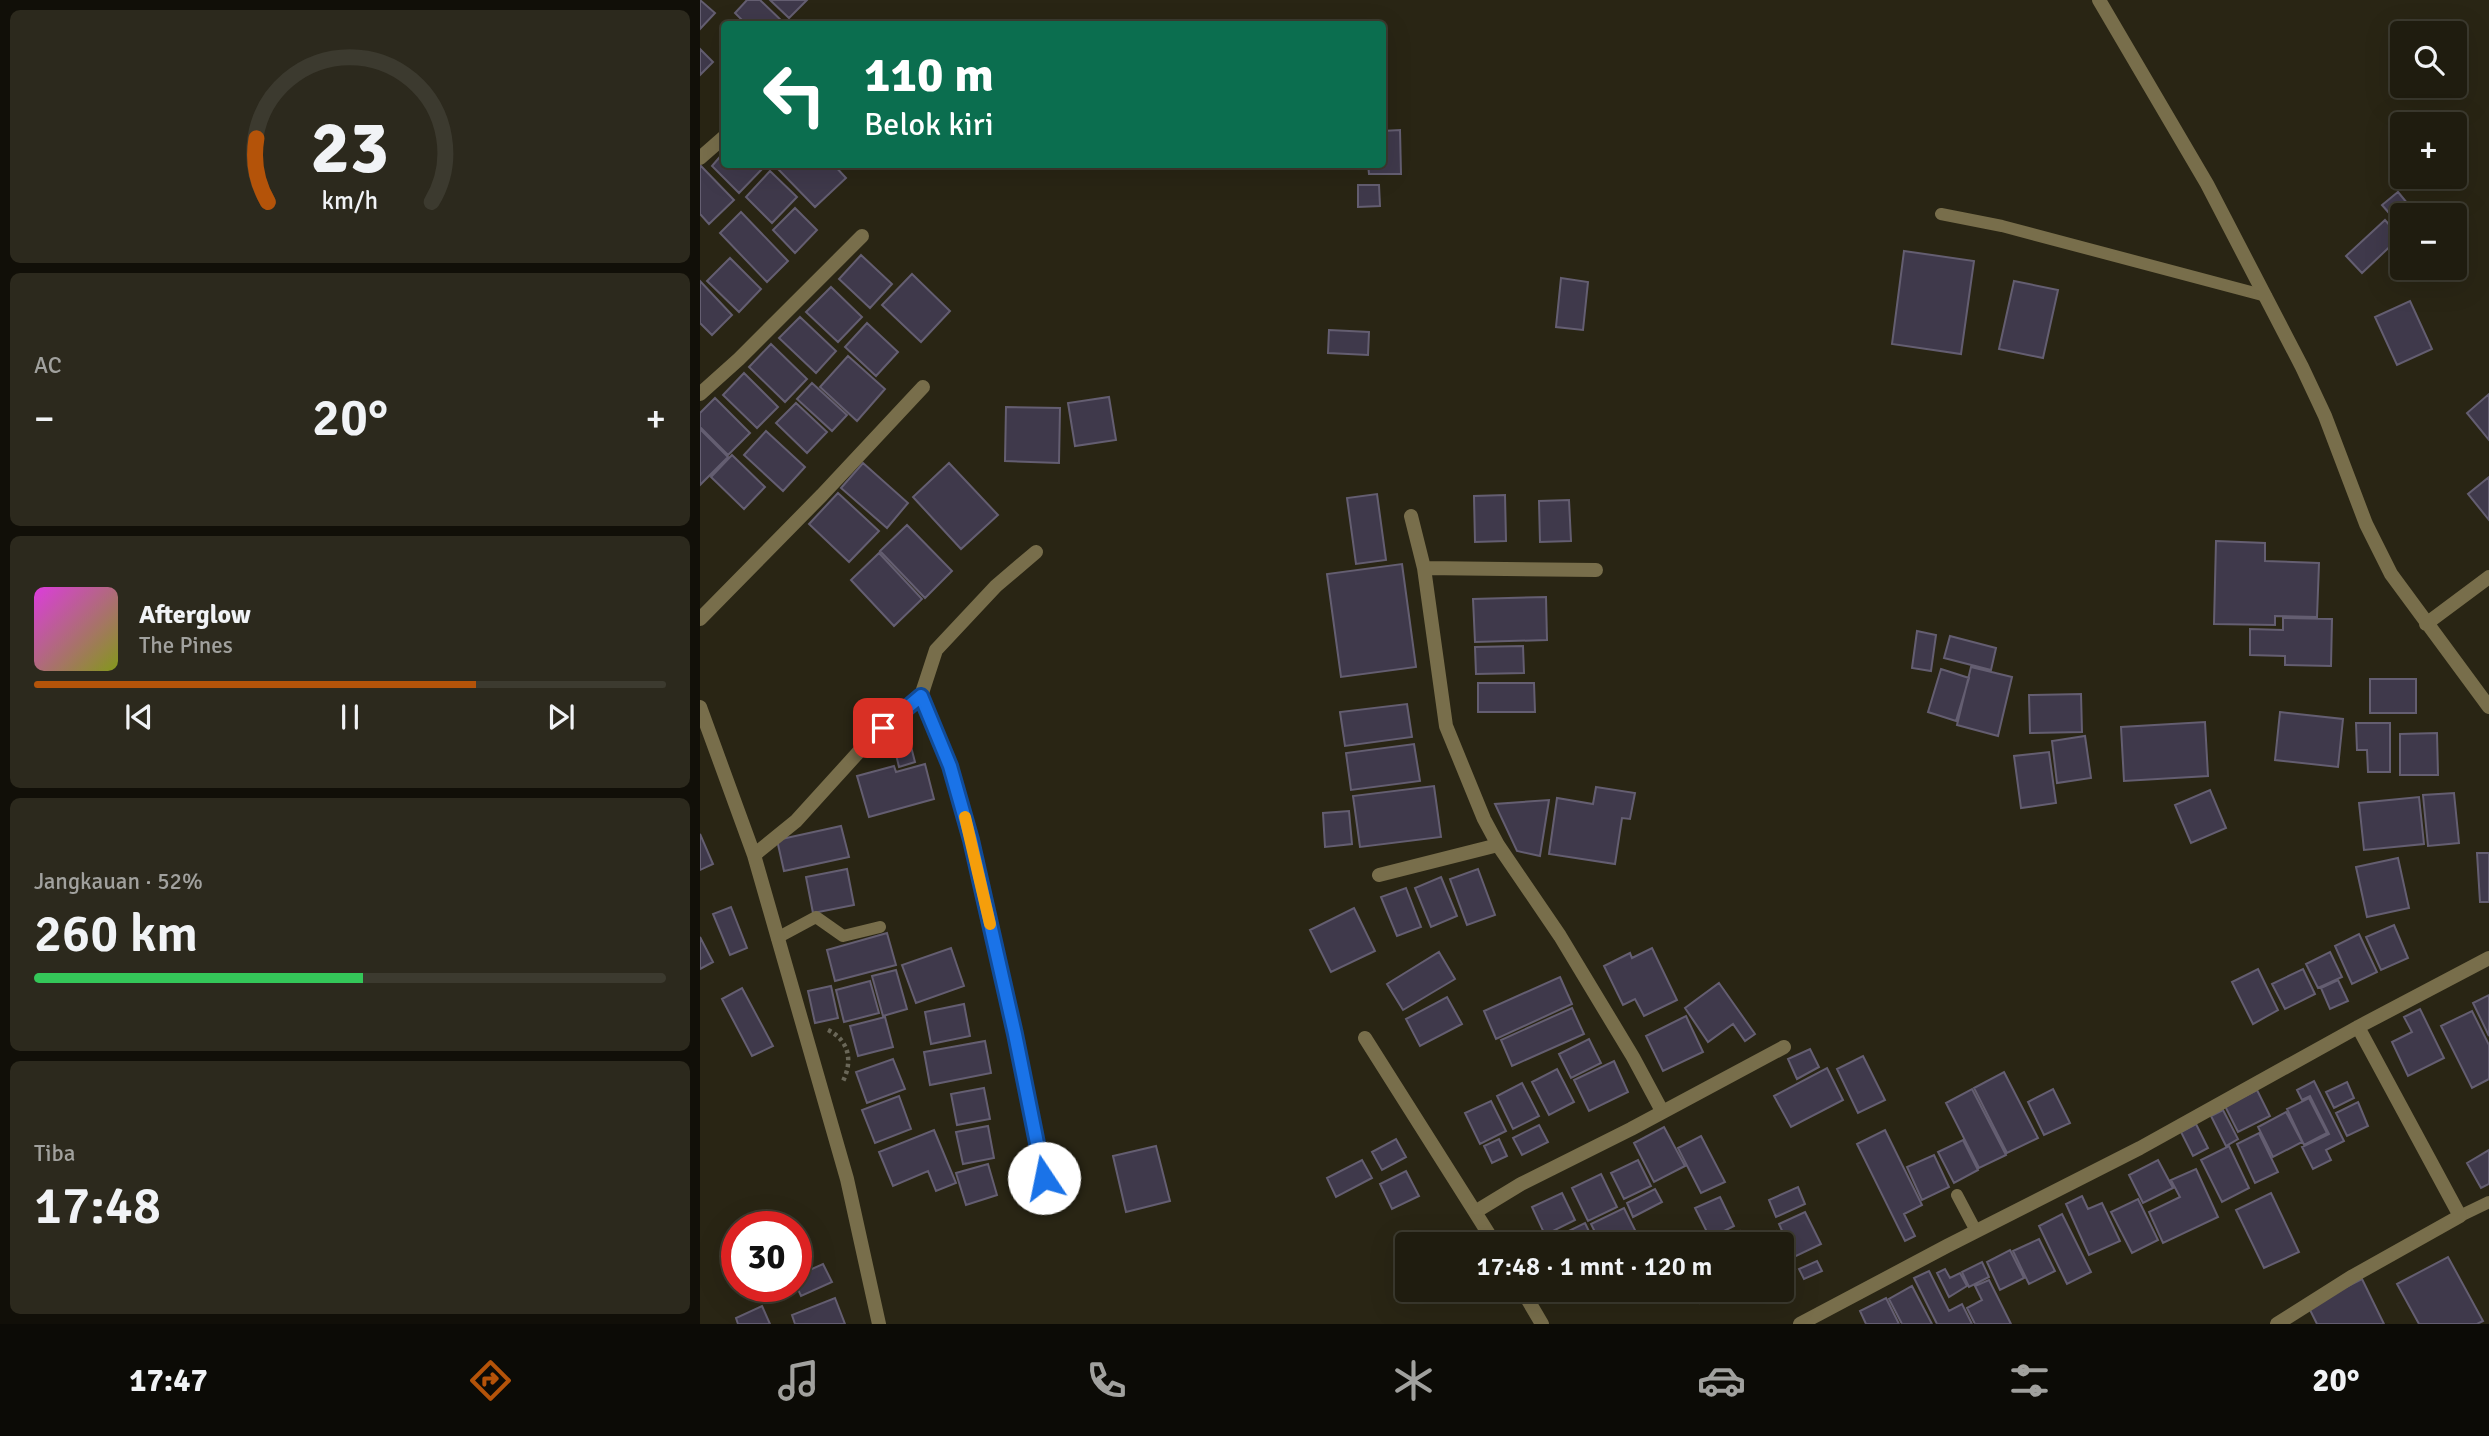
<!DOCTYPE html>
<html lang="id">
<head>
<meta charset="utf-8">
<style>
  :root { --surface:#1f1c0f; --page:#2c291d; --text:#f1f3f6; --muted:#a1a19e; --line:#3c3a2f; --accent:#b45309 }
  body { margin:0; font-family:Signika,sans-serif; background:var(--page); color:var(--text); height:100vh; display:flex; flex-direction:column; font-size:26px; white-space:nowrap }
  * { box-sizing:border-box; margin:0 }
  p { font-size:23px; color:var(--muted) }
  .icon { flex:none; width:38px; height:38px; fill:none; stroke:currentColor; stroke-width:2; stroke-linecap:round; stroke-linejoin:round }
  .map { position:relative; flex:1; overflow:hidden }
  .drawer { display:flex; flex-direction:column; gap:10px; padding:10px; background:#110f08; width:700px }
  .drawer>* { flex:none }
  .top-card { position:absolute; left:21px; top:21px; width:665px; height:147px; border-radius:7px; box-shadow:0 7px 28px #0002,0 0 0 2px var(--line); background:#0b6e4f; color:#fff; overflow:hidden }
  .buttons { position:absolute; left:1690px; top:21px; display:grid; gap:14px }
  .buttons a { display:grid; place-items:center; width:77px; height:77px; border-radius:7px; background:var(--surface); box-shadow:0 7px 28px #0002,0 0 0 2px var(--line); font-size:35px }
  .speed { position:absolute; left:21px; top:1211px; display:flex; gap:14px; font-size:35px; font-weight:700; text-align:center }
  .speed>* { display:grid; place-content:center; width:91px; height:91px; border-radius:50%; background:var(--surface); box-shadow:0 7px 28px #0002,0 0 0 2px var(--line); line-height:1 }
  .speed .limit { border:10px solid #d22; background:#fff; color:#111 }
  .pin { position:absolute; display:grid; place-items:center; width:60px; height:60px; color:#fff; margin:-30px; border-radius:14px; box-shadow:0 4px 10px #0006 }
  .me { position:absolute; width:77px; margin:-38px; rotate:349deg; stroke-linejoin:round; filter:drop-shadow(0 0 5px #0008) }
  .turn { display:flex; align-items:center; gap:24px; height:147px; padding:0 28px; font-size:32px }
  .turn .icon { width:91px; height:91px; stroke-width:2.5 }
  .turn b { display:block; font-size:49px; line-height:60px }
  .big { font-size:52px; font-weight:600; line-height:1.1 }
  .drawer .tile { flex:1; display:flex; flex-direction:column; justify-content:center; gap:10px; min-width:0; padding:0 24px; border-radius:10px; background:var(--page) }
  .drawer .dial { align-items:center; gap:0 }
  .dial svg { height:182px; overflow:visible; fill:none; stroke:var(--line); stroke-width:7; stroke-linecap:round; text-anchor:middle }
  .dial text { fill:var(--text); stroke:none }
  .song { display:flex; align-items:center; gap:21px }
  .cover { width:84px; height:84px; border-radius:10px; background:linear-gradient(135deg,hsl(300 70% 55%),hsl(70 70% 35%)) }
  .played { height:7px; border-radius:4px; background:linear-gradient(90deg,var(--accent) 70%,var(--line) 70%) }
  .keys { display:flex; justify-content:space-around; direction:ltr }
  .heat { display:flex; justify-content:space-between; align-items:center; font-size:38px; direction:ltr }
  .charge { height:10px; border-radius:5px; background:linear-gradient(90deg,#34c759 52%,var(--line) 0) }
  .trip { position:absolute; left:695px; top:1232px; width:399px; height:70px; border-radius:7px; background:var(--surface); box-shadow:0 7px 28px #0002,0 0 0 2px var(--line); font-weight:600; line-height:70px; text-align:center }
  .tab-bar { display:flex; height:112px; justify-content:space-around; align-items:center; background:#0c0b06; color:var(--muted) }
  .tab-bar .icon { width:49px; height:49px }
  .tab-bar .selected { color:var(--accent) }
  .tab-bar b { font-size:32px; color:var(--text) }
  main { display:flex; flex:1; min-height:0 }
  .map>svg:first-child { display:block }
</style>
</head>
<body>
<main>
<section class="drawer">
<div class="tile dial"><svg viewBox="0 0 100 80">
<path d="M14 69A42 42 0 1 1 86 69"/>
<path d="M14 69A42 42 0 0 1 9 41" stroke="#b45309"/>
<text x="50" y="56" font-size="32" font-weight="700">23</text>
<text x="50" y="72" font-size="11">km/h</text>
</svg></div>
<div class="tile"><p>AC</p>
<div class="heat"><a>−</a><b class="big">20°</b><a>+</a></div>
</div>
<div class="tile">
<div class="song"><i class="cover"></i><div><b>Afterglow</b><p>The Pines</p></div></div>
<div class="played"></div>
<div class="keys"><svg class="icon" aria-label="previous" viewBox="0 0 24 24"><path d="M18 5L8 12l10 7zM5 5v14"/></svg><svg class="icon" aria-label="pause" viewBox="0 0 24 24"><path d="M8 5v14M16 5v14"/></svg><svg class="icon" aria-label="next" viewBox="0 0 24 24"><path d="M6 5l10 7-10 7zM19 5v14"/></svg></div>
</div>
<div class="tile"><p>Jangkauan · 52%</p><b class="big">260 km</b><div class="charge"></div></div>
<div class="tile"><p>Tiba</p><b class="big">17:48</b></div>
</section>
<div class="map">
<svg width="1789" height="1324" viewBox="0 0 1789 1324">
  <rect width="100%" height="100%" fill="#292514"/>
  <path fill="#3f394b" stroke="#645e71" stroke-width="2" d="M0 0 15 13 0 29Z
    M47 0H60L85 24H46L35 13Z
    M70 0H107L89 18Z
    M0 49 13 62 0 75Z
    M700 130 701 174H669L668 164H682V131Z
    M24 152V164L65 166 39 193 12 166Z
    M83 164H133L146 178 115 207 78 169Z
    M0 165 34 200 9 224 0 214Z
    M70 171 97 197 72 223 46 197Z
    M658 185H679L680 206 658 207Z
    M1698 192 1717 215H1703V229L1682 205Z
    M95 208 117 230 95 253 73 230Z
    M41 212 88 261 67 282 20 233Z
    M1685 220 1700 237 1662 273 1646 256Z
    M1204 251 1274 261 1261 354 1192 344Z
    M161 255 192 284 170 308 139 279Z
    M30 258 61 289 39 312 7 281Z
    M212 274 250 311 221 342 182 305Z
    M861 278 888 282 883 330 856 327Z
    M0 281 32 315 12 335 0 323Z
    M1314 281 1358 290 1343 358 1299 349Z
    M131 287 162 317 138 342 106 312Z
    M1710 301 1732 349 1697 365 1675 317Z
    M100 317 136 351 116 373 79 338Z
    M167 323 198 352 176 376 145 347Z
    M629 330 669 332 668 355 628 353Z
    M71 344 107 379 85 402 49 367Z
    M148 356 185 389 157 421 120 387Z
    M44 373 78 407 57 428 23 395Z
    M112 383 147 415 132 431 97 399Z
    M1789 394V440L1767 413Z
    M409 397 416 440 375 446 368 403Z
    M15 398 50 433 28 455 0 427V413Z
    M96 403 127 432 107 453 76 423Z
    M306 407 360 408 359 463 305 461Z
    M0 429 28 457 0 485Z
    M66 431 105 467 83 491 44 455Z
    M32 455 65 487 44 509 11 477Z
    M163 463 208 503 187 528 141 488Z
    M249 463 298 515 261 549 213 497Z
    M1789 477V520L1768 494Z
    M138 493 179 531 149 562 109 524Z
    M677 494 686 560 656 564 647 498Z
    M805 495 806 541 775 542 774 496Z
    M869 500 871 541 840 542 839 501Z
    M207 525 252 571 225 598 180 551Z
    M1516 541 1565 543V561L1619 563 1617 617 1575 616V625L1514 624Z
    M179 553 222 599 194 626 151 580Z
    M702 564 716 667 641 677 627 574Z
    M846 597 847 640 775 642 773 599Z
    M1583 618 1632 619 1631 666 1585 665V656L1550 655V629L1583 630Z
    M1217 631 1236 635 1231 671 1212 668Z
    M1250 636 1296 648 1291 670 1244 658Z
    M823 646 824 673 776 674 775 647Z
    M1271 667 1312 677 1298 736 1257 725Z
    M1241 669 1269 678 1256 721 1228 712Z
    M1670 679H1716V713H1670Z
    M778 683H834L835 712H778Z
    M1381 694 1382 732 1330 733 1329 695Z
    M707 704 712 737 645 746 640 712Z
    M1580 712 1643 719 1638 767 1575 760Z
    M1505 722 1508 776 1424 781 1421 727Z
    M1656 723H1690V772H1668L1667 750H1657Z
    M1737 733 1738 775H1700V734Z
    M208 735 215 762 199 767 192 738Z
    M1385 736 1391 778 1357 783 1352 741Z
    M714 744 720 781 651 790 646 753Z
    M1349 752 1356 803 1321 808 1314 756Z
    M225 764 234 799 169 817 157 776 194 766 196 772Z
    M734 786 741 837 660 847 653 796Z
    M896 787 935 793 930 819 922 818 915 864 849 854 857 798 893 804Z
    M1510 790 1526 828 1491 843 1475 805Z
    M1754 793 1759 843 1728 846 1723 795Z
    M1719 797 1724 844 1664 850 1659 803Z
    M849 800 840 856 817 851 795 804Z
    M649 811 652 844 625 847 623 813Z
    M141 826 149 857 84 871 77 840Z
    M0 834 13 864 0 870Z
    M1777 853H1789V902H1780Z
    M1698 858 1709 908 1667 917 1656 867Z
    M147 869 154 905 113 913 106 877Z
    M778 869 795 915 767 925 750 879Z
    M741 877 757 916 731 927 715 888Z
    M706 888 721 927 697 936 681 897Z
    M31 907 47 948 30 955 13 914Z
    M654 908 675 951 631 972 610 930Z
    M1694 925 1708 958 1681 970 1666 937Z
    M187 933 196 965 135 981 127 950Z
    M1659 934 1677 972 1652 984 1635 946Z
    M0 937 13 962 0 969Z
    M251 948 264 986 216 1003 202 965Z
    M952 948 977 1000 944 1016 935 999 923 1005 904 966 930 953 932 958Z
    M739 952 755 979 703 1010 687 984Z
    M1630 952 1642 977 1618 988 1606 964Z
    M1558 969 1578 1010 1553 1024 1532 982Z
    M1603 969 1615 994 1585 1009 1572 984Z
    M196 970 207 1009 183 1016 172 976Z
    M860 977 872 1004 796 1039 784 1011Z
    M1638 980 1648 1001 1630 1009 1621 988Z
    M170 981 179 1013 144 1022 136 990Z
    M1019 983 1055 1034 1045 1041 1033 1024 1008 1042 985 1008Z
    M131 986 138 1018 115 1023 108 991Z
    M42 988 73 1046 52 1056 22 999Z
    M1789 995V1036L1773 1003Z
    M747 997 762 1024 720 1046 706 1019Z
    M264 1004 270 1036 231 1044 225 1012Z
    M872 1008 884 1034 812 1066 801 1040Z
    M1720 1009 1744 1058 1708 1076 1692 1042 1712 1032 1704 1017Z
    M1772 1011 1789 1045V1079L1772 1088 1741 1026Z
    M986 1016 1003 1052 963 1071 946 1036Z
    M185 1017 193 1047 158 1056 150 1026Z
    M889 1039 901 1063 871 1078 859 1054Z
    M285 1041 291 1073 230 1085 224 1052Z
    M1110 1049 1119 1067 1097 1079 1088 1059Z
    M1163 1056 1185 1100 1158 1113 1137 1069Z
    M193 1059 205 1089 167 1103 156 1072Z
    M914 1061 928 1092 889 1111 874 1080Z
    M1127 1068 1143 1100 1091 1127 1074 1096Z
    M857 1069 874 1102 849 1115 832 1082Z
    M1304 1072 1338 1138 1307 1153 1274 1088Z
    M1614 1081 1644 1141 1626 1150 1631 1160 1613 1169 1602 1147 1629 1134 1610 1096 1602 1100 1597 1090Z
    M1647 1082 1654 1098 1634 1108 1626 1092Z
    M822 1083 839 1116 813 1129 797 1096Z
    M284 1088 290 1119 257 1125 251 1094Z
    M1272 1089 1306 1155 1279 1168 1246 1103Z
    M1353 1089 1370 1123 1344 1135 1328 1102Z
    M1557 1090 1570 1116 1538 1132 1525 1106Z
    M199 1096 211 1129 175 1143 162 1110Z
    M1609 1098 1627 1133 1604 1145 1587 1109Z
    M791 1101 806 1131 780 1144 765 1113Z
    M1658 1102 1668 1126 1647 1136 1636 1113Z
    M1523 1110 1538 1139 1526 1146 1511 1116Z
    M1586 1112 1602 1142 1573 1157 1558 1127Z
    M1496 1124 1508 1148 1493 1156 1481 1132Z
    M839 1125 848 1142 822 1155 813 1138Z
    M288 1126 294 1158 263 1164 256 1132Z
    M964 1127 985 1166 954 1182 934 1143Z
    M234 1130 256 1183 236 1191 228 1171 193 1186 179 1152Z
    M1185 1130 1222 1205 1204 1214 1215 1236 1205 1241 1157 1144Z
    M1559 1133 1578 1172 1555 1183 1537 1144Z
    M1001 1136 1025 1182 1001 1193 978 1148Z
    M696 1139 706 1157 682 1170 672 1152Z
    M799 1139 807 1156 792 1163 784 1146Z
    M1263 1140 1278 1170 1254 1183 1238 1152Z
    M456 1146 470 1201 426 1212 413 1156Z
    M1529 1146 1549 1188 1522 1202 1501 1160Z
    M1789 1150V1184L1781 1188 1767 1163Z
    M1234 1155 1249 1187 1222 1200 1207 1167Z
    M662 1160 672 1178 636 1197 627 1178Z
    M938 1160 951 1186 924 1199 911 1173Z
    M1458 1160 1473 1188 1443 1203 1429 1175Z
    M288 1164 297 1195 266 1205 256 1173Z
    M1496 1169 1518 1217 1463 1243 1449 1212 1480 1197 1471 1180Z
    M706 1171 719 1196 692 1209 680 1184Z
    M901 1174 917 1207 888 1221 872 1188Z
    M1098 1187 1105 1204 1076 1217 1069 1200Z
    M955 1189 962 1202 933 1217 927 1203Z
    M862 1193 875 1220 845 1235 832 1207Z
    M1571 1193 1599 1252 1564 1268 1536 1210Z
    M1382 1196 1388 1209 1402 1203 1420 1241 1389 1255 1366 1204Z
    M1020 1197 1034 1226 1010 1238 995 1208Z
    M1438 1199 1458 1240 1432 1253 1411 1212Z
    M924 1208 937 1234 916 1244H901L891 1224Z
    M1105 1212 1121 1244 1094 1257 1079 1224Z
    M1362 1214 1391 1272 1367 1284 1339 1226Z
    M885 1223 895 1244H849L848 1241Z
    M96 1229 110 1259 96 1266Z
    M1040 1231 1046 1244H1013Z
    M1076 1231 1095 1269 1082 1276V1244H1049Z
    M1339 1239 1355 1271 1329 1284 1313 1251Z
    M1310 1250 1324 1278 1300 1290 1287 1262Z
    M1748 1257 1783 1321 1777 1324H1719L1697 1284Z
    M1117 1261 1122 1271 1104 1279 1099 1269Z
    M1282 1262 1289 1277 1269 1287 1262 1272Z
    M123 1264 132 1282 101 1296 96 1285V1276Z
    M1245 1269 1250 1278 1260 1273 1267 1286 1249 1297 1237 1273Z
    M1229 1271 1249 1311 1262 1304 1272 1324H1237L1214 1278Z
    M1662 1279 1684 1324H1617L1608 1306Z
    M1289 1280 1311 1324H1275L1267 1308 1282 1300 1275 1286Z
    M1212 1286 1232 1324H1202L1189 1299Z
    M994 1290H1027L1000 1303Z
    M135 1298 145 1324H95L92 1315Z
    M1186 1298 1199 1324H1166L1160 1311Z
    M62 1306 70 1324H38L36 1318Z"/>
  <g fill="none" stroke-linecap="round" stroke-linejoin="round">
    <path stroke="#6a6758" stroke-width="4.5" stroke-dasharray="3.5 3.5" stroke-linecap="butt" d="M128 1030C149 1040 153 1061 143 1081"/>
    <path stroke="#786e4b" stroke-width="12" d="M1241 214 1302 226 1566 296
      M77 938 116 917 143 936 180 927
      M1257 1195 1276 1231
      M1760 1216 1789 1202"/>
    <path stroke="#786e4b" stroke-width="14" d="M1399 0 1507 184 1602 367 1625 416 1666 524 1691 574 1789 707
      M0 158 24 137
      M0 394 39 359 162 236
      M711 516 724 568 746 726 784 819 798 845 860 936 933 1057 962 1111
      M724 568 896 570
      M0 619 122 495 223 387
      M1726 624 1789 577
      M221 696 250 766 271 840 315 1034 349 1203
      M0 707 54 855 147 1179 179 1324
      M54 855 96 821 165 745 221 696 236 650 296 586 336 552
      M679 875 798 845
      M665 1038 775 1212
      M795 1244 775 1212 821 1184 931 1129 1084 1047
      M822 1290 842 1324
      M1100 1324 1247 1246 1440 1148 1658 1027 1789 958
      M1577 1324 1653 1276 1760 1216 1658 1027"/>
  </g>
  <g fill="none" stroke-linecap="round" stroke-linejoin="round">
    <g stroke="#114b97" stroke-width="18">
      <path id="route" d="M183 728 221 696 250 766 271 840 315 1034 344 1178"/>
    </g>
    <use href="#route" stroke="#1a73e8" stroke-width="12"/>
    <path stroke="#f59e0b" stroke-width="12" d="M265 817 290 924"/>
  </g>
</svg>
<div class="buttons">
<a><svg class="icon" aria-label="search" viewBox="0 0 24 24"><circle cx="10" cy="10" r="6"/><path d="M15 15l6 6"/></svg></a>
<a>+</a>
<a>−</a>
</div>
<div class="speed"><div class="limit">30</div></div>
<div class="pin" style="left:183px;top:728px;background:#d93025"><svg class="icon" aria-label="arrive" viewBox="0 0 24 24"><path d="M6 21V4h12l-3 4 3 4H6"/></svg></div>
<svg class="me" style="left:344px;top:1178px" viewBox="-20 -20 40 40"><circle r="19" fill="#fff"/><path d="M0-13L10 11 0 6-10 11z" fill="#1a73e8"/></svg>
<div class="trip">17:48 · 1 mnt · 120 m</div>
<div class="top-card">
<div class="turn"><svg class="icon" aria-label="left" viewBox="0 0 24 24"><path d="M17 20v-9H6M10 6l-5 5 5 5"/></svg><div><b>110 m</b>Belok kiri</div></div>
</div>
</div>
</main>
<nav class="tab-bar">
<b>17:47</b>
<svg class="icon selected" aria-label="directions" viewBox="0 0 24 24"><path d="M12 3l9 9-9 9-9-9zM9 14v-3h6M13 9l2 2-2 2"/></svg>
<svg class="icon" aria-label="music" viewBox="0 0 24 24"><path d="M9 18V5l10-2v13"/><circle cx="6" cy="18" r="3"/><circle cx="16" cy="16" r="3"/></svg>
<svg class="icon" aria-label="phone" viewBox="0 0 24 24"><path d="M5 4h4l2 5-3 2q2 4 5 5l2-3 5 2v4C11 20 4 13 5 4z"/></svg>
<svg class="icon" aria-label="climate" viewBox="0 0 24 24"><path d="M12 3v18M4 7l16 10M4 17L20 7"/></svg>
<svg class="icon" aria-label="car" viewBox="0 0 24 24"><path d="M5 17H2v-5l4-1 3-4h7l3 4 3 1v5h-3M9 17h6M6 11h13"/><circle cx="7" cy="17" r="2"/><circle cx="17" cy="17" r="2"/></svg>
<svg class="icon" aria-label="filters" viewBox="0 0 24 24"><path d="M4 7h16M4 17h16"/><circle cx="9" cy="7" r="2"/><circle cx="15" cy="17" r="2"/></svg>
<b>20°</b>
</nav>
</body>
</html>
